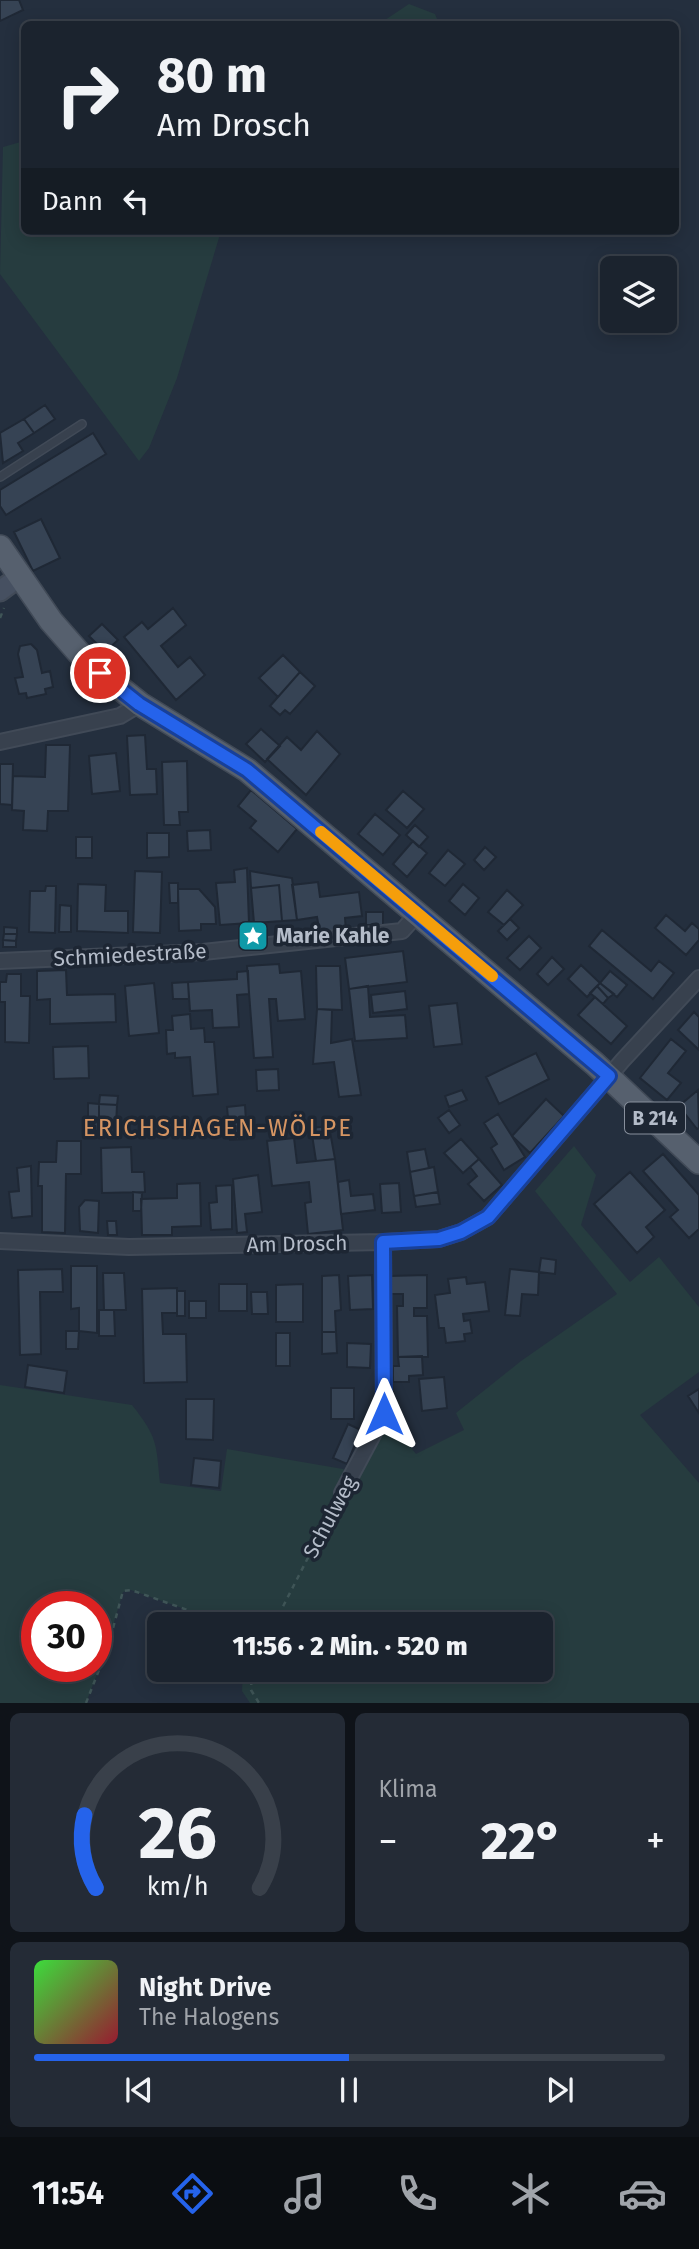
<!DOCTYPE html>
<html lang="de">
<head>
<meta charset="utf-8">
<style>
  :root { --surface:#1b232e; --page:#242b36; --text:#f1f3f6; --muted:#a0a4aa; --line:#39404a; --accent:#2563eb }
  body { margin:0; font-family:"Fira Sans",sans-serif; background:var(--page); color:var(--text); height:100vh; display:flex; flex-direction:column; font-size:26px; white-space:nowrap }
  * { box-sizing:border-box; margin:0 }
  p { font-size:23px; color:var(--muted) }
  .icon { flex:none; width:38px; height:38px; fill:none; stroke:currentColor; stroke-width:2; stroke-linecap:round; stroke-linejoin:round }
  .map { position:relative; height:1703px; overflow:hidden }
  .panel { display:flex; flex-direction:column; gap:10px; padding:10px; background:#0f1319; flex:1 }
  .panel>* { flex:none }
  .top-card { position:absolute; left:21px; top:21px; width:658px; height:214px; border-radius:10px; box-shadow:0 4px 18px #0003,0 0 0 2px var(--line); background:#1b232e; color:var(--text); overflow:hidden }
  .tools { position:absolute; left:600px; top:256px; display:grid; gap:14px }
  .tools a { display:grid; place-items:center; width:77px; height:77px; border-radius:10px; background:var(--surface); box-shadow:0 4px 18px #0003,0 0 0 2px var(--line); font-size:35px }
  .speed { position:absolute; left:21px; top:1591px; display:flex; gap:14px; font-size:35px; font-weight:700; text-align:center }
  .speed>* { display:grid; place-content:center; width:91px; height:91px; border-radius:50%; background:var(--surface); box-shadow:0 4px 18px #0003,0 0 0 2px var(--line); line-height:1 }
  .speed .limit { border:10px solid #d22; background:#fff; color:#111 }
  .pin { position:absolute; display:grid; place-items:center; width:60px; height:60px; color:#fff; margin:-30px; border:4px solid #fff; border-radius:50%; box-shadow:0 2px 7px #0007 }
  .me { position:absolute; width:77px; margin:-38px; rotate:0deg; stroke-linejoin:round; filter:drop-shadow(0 0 5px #0008) }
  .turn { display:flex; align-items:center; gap:24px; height:147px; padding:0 21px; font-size:32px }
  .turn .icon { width:91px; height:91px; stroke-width:2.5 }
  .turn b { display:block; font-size:49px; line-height:60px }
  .then { display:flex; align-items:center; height:66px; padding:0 21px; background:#0003; gap:14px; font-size:26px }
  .big { font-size:52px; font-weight:800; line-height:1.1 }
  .panel .widget { flex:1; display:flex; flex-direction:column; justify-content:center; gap:10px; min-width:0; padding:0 24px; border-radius:10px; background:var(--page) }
  .panel .dial { align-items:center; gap:0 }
  .dial svg { height:182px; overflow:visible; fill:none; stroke:var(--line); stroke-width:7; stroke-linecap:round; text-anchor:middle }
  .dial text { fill:var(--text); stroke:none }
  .song { display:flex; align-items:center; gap:21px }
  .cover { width:84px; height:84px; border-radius:10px; background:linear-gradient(135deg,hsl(120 70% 55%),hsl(350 70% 35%)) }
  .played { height:7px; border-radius:4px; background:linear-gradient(90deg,var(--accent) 50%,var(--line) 50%) }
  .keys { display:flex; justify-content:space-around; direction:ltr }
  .heat { display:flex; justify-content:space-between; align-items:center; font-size:38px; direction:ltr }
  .panel .tiles { flex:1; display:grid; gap:10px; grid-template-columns:1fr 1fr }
  .widget:last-child { grid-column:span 2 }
  .trip { position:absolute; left:147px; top:1612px; width:406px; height:70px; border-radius:10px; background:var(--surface); box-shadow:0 4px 18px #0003,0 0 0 2px var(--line); font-weight:800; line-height:70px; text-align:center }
  .tab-bar { display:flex; height:112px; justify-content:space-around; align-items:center; background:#0b0e12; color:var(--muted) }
  .tab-bar .icon { width:49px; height:49px }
  .tab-bar .current { color:var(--accent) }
  .tab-bar b { font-size:32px; color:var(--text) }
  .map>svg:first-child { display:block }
</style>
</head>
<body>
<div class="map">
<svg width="699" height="1703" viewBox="0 0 699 1703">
  <rect width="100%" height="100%" fill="#242f3e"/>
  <path fill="#263c3f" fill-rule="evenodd" d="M409 4 435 14 439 24H379Z
    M24 141V231H221L177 378 149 448 139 461 0 274 3 147Z
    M574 1146 596 1175 581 1225 630 1282 659 1257 699 1307V1372L640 1415 699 1483V1703H250L242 1691 243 1670H541V1624H227L131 1590 123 1592 105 1653 86 1703H0V1385L132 1405C158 1438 156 1443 160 1483L221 1491 227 1449 343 1469 352 1475 384 1414 416 1454 464 1430 456 1413 521 1361 617 1294 535 1191ZM37 1606H96V1666H37Z"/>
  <path fill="#364354" stroke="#1f2835" stroke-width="2" d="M0 0H19L23 10 0 21Z
    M45 405 55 419 34 433 24 419Z
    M24 419 34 433 18 443 23 451 3 463 0 433Z
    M93 433 106 454 6 515 0 506V490Z
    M41 519 60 558 33 571 14 532Z
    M173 608 186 625 161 646 178 667 190 657 205 675 176 700 124 637 142 622 148 629Z
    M102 624 118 640 105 652 89 636Z
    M31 644 37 650 42 673 50 671 53 687 45 689 46 694 27 698 26 693 19 694 15 678 23 677 18 654 20 646Z
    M283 655 300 672 278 697 259 678Z
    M300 672 315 686 290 714 285 710 280 715 270 706Z
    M261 729 280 746 265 762 246 744Z
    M317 731 340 754 306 795 267 759 287 737 301 750Z
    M145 735 147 769H156L157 794 130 795 127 736Z
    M46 745H70L68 811H48L47 831 23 830 24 811 12 810 13 776 45 777Z
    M116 753 120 791 92 794 89 756Z
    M187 761 188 812H179L180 825H164L162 762Z
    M0 764H13L12 805 0 804Z
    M251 790 297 829 278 852 250 828 256 821 238 806Z
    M403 791 424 809 407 828 386 810Z
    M375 814 400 835 383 855 358 834Z
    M415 825 428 837 419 847 406 835Z
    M210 830 211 850 188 851 187 831Z
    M147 833H169V857L147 858Z
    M76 837H92V858H76Z
    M413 841 427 853 407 877 393 864Z
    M485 847 496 857 484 870 474 860Z
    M448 850 465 864 445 886 429 873Z
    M247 868 249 923 220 925 216 883 235 882 234 870Z
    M135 871 162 872 160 933 133 932Z
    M250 871 292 878 297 920 282 921 279 885 251 888Z
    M318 882 320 897 359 892 362 916 345 918 346 931 320 934 317 917 297 920 292 885Z
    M169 883H178V903H170Z
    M78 884 106 885 105 911H128V933L77 931Z
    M463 884 479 898 465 915 449 901Z
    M279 885 282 921 254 923 251 888Z
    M46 886H56L55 933 29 932 30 891H45Z
    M178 889H199L215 907 216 924H201V930L179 931Z
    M507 890 523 905 504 925 488 912Z
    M60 905 71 906V932H59Z
    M366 912H383V925H366Z
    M666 915 685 931 692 923 699 929V940L686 955 655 928Z
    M510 919 519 928 507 940 498 931Z
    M4 927 17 928V934H4Z
    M602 930 651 971 659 961 674 973 653 999 589 946Z
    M4 934H17L16 941 3 940Z
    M529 936 541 948 520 970 507 958Z
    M3 940 16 941V947H3Z
    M403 951 407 982 349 989 345 958Z
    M552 957 564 969 548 985 537 974Z
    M279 964 280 973 301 971 305 1019 278 1021 276 999H269L273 1057 254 1058 247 966Z
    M581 965 600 983 587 997 568 979Z
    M316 966H340L342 1010 317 1009Z
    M66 970 67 995 115 994 116 1022 50 1024V999L37 1000V971Z
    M248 971 249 994 237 995 239 1027 213 1028 212 1010 190 1011 188 982 237 979V972Z
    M610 971 627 985 617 997 600 983Z
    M7 974H21V996H30L29 1043 5 1042V1002H0V982H6Z
    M188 982 189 999H173L172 983Z
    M154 983 159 1033 129 1036 125 986Z
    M600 983 614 994 608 998 597 986Z
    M368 986 370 1017 405 1015 407 1038 355 1041 349 989Z
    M597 986 608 998 603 1004 590 993Z
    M405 991 407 1009 373 1013 371 995Z
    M595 997 627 1026 611 1044 578 1015Z
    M457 1003 462 1044 434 1047 429 1006Z
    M317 1009 332 1010 331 1043 352 1039 361 1095 339 1097 334 1062 313 1064Z
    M694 1012 699 1017V1050L678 1030Z
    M190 1014 191 1029 204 1028 205 1042H214L218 1094 193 1096 190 1057 175 1058V1053L167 1054 166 1030H173L172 1016Z
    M671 1039 686 1051 668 1073 681 1083 667 1100 640 1078Z
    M88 1046 89 1078 54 1079 53 1047Z
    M536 1053 549 1079 499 1104 486 1077Z
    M278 1069 279 1090 257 1091 256 1070Z
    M462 1090 467 1100 449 1107 445 1096Z
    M698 1090 699 1128 697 1129 679 1106Z
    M100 1095 118 1096 117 1105 99 1104Z
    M546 1099 564 1116 530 1153 512 1136Z
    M88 1103 99 1104V1131L88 1130Z
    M99 1104 117 1105 116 1125 99 1124Z
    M245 1105 247 1139 230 1140 227 1107Z
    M449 1110 460 1125 449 1133 438 1118Z
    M498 1114 525 1157 504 1170 491 1148 497 1144 484 1123Z
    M329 1126 335 1159 316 1161 311 1128Z
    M294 1138 297 1163 335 1159 343 1230 308 1234 305 1203 311 1202 309 1182 272 1186 267 1141Z
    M461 1139 479 1159 463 1173 444 1153Z
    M57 1141H81V1174H66L65 1233 42 1232V1186H38L39 1162H56Z
    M131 1147 132 1172H144L145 1192 102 1193 101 1148Z
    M425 1149 429 1168 410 1172 407 1152Z
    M663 1154 699 1195V1229L689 1238 670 1217 678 1210 643 1171Z
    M479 1159 502 1185 484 1201 468 1184 477 1176 470 1167Z
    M31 1166 32 1216 12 1218 9 1192 19 1191 17 1168Z
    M434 1167 438 1192 414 1196 410 1172Z
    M630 1172 665 1210 646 1227 654 1237 637 1253 594 1204Z
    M258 1175 262 1212 245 1214 247 1232 237 1233 233 1179Z
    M349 1180 351 1196 373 1194 375 1210 341 1214 338 1182Z
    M200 1183 201 1226 172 1227V1235H142L141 1199 177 1198V1184Z
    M399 1183 401 1212 382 1213 380 1184Z
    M232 1185V1229L211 1230 209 1203 217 1202 216 1186Z
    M133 1192 142 1193 141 1211H133Z
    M438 1192 440 1204 416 1207 414 1196Z
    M85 1200 99 1201 98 1233 80 1231 79 1207Z
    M107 1221H116L117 1235H108Z
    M541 1258 556 1260 555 1274 539 1272Z
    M71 1266H97V1333L79 1331V1308L71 1309Z
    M62 1269 63 1292H40L41 1354 20 1355 18 1270Z
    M510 1269 539 1272 538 1295 522 1294 520 1316 505 1315Z
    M103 1273H124L126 1310H104Z
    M339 1275 341 1310 335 1311 336 1332H322V1276Z
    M372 1275 373 1309 350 1310 348 1276Z
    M427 1275V1308H414V1316H427L428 1357H398L397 1306H403V1294H389V1276Z
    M466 1277 467 1284 485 1282 489 1311 463 1314 464 1321 470 1320 472 1333 464 1334 465 1341 446 1343 444 1328H439L435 1295 450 1293 448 1279Z
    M219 1284H247V1311H219Z
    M303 1284V1322H276V1285Z
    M177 1288V1313H162L163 1334H186L187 1382 144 1383 142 1289Z
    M177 1291H185V1316H177Z
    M251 1292H267L268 1314H252Z
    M189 1301H206V1318H189Z
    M99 1310H114L115 1336H99Z
    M66 1331H79L78 1349H66Z
    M322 1332H336L337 1353 322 1354Z
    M276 1333H290V1366H276Z
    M347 1343 371 1344 370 1368 347 1367Z
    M422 1356 423 1375 409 1376V1382H393V1366H399L398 1357Z
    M28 1365 67 1371 64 1393 25 1387Z
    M444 1377 447 1408 422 1411 419 1379Z
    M331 1388H354V1419H331Z
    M699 1389V1413L688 1396Z
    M186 1399H214L213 1440 186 1439Z
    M348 1424 361 1430 347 1464 333 1458Z
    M194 1458 221 1461 219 1488 191 1485Z"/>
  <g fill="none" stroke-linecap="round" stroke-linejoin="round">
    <g stroke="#414a57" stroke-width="10">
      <path id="lane" d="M0 477 82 424"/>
    </g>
    <g stroke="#414a57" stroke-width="18">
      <path id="street" d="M0 742 120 716 140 704
        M0 961 203 952 402 931 419 912
        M0 1241 129 1247 383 1242 439 1239 461 1232 488 1217 623 1060 699 978
        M342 1493 384 1414 383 1242"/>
    </g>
    <g stroke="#414a57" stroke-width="23">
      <path id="secondary" d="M0 591 20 576"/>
    </g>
    <g stroke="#414a57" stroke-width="26">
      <path id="primary" d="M0 547 51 621 86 661 140 704 247 770 595 1064 699 1162"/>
    </g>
    <path stroke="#3f5557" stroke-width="2.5" stroke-dasharray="5 5" stroke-linecap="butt" d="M0 618 4 608
      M274 1624 335 1505
      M252 1670 251 1690 259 1703
      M86 1703 108 1647 123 1591 131 1590 227 1624"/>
    <use href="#lane" stroke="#38414e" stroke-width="7"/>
    <use href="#street" stroke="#38414e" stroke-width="14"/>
    <use href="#secondary" stroke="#465061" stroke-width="19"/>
    <use href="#primary" stroke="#56606e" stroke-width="23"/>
  </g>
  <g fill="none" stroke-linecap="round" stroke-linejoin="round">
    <g stroke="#184099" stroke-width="18">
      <path id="route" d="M100 673 139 704 247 770 609 1076 488 1217 461 1232 439 1239 383 1242 384 1414"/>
    </g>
    <use href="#route" stroke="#2563eb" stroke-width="12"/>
    <path stroke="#f59e0b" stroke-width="12" d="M321 832 492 976"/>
  </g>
  <defs>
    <g id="sight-square" transform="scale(1.575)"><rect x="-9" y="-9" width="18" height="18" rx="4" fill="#0f9aa8" stroke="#1d2633"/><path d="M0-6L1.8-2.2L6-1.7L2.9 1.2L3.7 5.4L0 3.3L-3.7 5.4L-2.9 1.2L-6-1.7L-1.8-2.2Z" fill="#fff"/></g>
  </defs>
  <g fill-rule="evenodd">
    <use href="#sight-square" x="253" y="936"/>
  </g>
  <g text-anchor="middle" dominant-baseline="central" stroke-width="7" stroke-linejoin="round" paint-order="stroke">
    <rect fill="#1d2633" stroke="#878f9c" stroke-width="2" x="625" y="1102.5" width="60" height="31" rx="5"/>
    <g font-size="19" font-weight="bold" fill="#b4bcc9">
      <text x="655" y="1118">B 214</text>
    </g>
    <g font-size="21" font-weight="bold" fill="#b4bcc9" stroke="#1d2633" text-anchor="start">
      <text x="276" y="936">Marie Kahle</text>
    </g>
    <g font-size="21" fill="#b4bcc9" stroke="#1d2633">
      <text transform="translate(130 955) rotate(-3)">Schmiedestraße</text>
      <text transform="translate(297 1244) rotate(-1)">Am Drosch</text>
      <text transform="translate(330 1517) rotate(-62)">Schulweg</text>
    </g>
    <g font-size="24" letter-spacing="2" fill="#d59563" stroke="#1d2633">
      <text x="218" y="1128">ERICHSHAGEN-WÖLPE</text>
    </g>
  </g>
</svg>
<div class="tools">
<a><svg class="icon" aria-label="layers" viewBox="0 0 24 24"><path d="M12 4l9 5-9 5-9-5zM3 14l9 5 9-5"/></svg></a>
</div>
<div class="speed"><div class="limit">30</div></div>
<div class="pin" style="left:100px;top:673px;background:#d93025"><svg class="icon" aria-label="arrive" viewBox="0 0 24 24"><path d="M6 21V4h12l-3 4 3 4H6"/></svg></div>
<svg class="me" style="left:384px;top:1414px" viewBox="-20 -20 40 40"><path d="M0-17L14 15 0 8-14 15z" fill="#2563eb" stroke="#fff" stroke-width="4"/></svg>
<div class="trip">11:56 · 2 Min. · 520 m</div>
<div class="top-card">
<div class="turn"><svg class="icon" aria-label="right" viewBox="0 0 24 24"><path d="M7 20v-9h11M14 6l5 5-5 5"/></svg><div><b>80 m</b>Am Drosch</div></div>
<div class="then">Dann<svg class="icon" aria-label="left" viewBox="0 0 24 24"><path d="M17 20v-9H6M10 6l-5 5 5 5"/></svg></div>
</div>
</div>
<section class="panel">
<div class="tiles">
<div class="widget dial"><svg viewBox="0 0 100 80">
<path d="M14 69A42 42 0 1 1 86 69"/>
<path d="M14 69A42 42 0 0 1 9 37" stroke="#2563eb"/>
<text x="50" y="56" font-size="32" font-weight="700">26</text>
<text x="50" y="72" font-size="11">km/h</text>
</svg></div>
<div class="widget"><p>Klima</p>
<div class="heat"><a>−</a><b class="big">22°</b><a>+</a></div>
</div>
<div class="widget">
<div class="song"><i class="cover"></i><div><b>Night Drive</b><p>The Halogens</p></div></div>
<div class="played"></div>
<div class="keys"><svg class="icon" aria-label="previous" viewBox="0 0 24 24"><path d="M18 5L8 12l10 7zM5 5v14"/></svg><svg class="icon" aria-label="pause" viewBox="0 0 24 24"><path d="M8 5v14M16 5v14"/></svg><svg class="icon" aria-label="next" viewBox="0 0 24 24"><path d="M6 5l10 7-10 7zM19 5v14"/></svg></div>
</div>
</div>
</section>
<nav class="tab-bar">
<b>11:54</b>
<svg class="icon current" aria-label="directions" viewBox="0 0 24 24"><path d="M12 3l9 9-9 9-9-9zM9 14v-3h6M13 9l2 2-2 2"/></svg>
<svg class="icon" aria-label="music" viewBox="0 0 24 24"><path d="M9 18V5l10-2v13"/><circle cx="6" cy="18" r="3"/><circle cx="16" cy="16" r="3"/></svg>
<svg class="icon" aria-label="phone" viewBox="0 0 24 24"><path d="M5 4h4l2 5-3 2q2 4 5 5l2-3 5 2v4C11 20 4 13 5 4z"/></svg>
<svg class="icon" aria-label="climate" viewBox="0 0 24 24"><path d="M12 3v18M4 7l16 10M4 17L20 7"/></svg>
<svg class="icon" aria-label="car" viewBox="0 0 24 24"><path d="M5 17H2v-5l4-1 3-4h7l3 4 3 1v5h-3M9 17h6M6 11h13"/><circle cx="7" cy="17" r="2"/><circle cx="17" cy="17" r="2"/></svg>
</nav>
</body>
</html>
